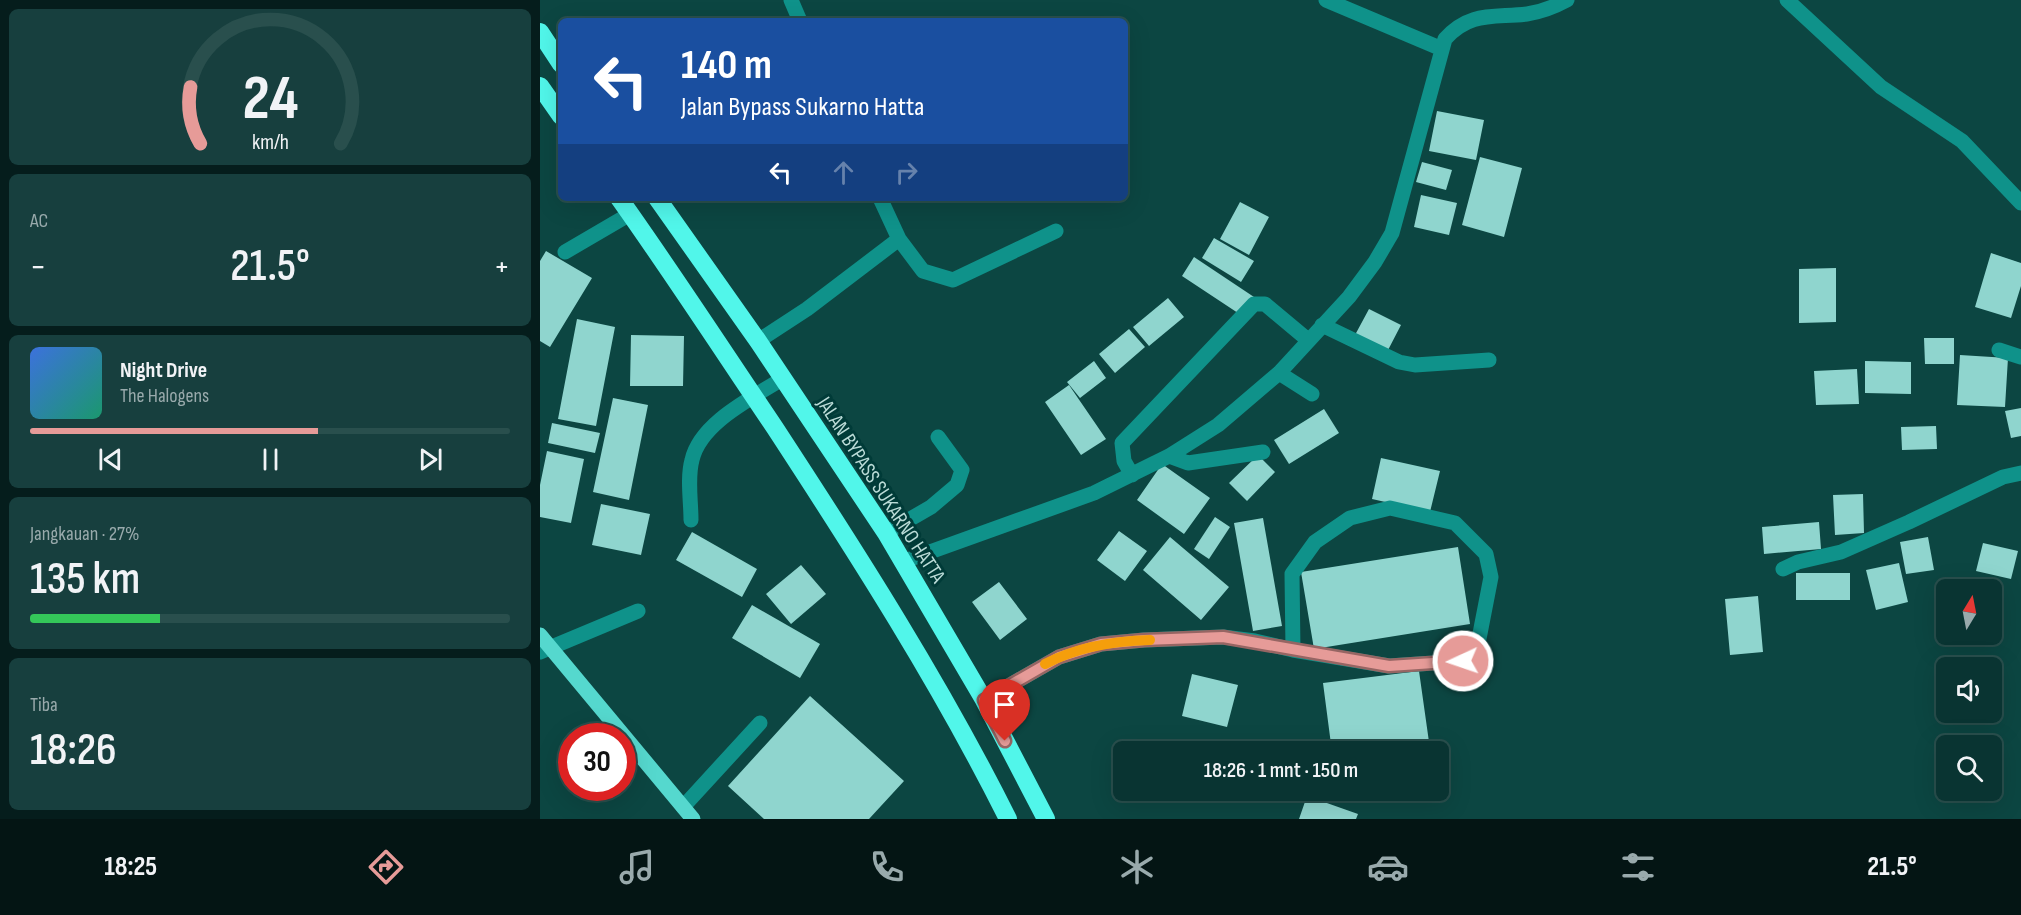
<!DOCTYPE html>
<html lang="id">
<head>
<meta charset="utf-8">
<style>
  :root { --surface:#093432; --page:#173f3e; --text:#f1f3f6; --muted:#99aaac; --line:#294f4d; --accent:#e69b98 }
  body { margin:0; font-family:"Sofia Sans Condensed",sans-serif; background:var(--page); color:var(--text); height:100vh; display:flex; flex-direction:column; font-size:22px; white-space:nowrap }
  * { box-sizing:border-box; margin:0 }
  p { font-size:20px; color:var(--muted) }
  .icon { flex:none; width:33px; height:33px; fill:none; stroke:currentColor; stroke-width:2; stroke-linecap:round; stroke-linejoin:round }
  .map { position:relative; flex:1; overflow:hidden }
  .details { display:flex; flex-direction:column; gap:9px; padding:9px; background:#051d1c; width:540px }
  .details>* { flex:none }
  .banner { position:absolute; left:18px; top:18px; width:570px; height:183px; border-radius:9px; box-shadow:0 6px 24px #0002,0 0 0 2px var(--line); background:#1a4fa0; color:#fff; overflow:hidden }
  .needle { width:39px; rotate:10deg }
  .tools { position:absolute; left:1396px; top:579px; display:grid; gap:12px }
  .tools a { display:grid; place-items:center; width:66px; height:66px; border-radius:9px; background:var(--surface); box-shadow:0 6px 24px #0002,0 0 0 2px var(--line); font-size:30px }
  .speed { position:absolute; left:18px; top:723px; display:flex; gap:12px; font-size:30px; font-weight:700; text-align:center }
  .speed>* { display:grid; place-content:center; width:78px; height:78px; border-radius:50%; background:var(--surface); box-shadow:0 6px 24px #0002,0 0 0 2px var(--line); line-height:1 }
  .speed .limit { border:9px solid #d22; background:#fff; color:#111 }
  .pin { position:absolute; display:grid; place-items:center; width:51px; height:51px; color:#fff; margin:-62px -26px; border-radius:50% 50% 50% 0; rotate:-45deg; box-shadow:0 0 6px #0007 }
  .pin .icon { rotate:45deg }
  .me { position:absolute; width:66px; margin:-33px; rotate:267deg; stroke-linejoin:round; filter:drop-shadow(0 0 4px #0008) }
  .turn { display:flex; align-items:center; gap:21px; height:126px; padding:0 24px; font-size:27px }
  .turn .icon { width:78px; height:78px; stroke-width:2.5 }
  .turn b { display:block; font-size:42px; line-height:51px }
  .lanes { display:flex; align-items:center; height:57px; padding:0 24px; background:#0003; justify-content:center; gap:30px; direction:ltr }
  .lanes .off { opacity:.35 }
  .big { font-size:45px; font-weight:600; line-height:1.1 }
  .details .card { flex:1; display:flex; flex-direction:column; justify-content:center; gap:9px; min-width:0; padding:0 21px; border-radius:9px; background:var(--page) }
  .details .dial { align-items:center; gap:0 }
  .dial svg { height:156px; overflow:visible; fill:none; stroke:var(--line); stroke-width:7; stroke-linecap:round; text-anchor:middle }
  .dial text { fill:var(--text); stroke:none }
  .song { display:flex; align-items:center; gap:18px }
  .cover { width:72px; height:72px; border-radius:9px; background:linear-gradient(135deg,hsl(220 70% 55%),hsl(160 70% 35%)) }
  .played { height:6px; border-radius:3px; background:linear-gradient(90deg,var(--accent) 60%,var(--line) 60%) }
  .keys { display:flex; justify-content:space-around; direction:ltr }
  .heat { display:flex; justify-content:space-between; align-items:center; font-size:33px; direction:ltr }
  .charge { height:9px; border-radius:4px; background:linear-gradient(90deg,#34c759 27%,var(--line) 0) }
  .trip { position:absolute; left:573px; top:741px; width:336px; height:60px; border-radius:9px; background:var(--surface); box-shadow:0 6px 24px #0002,0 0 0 2px var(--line); font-weight:600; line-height:60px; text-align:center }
  .dock { display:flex; height:96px; justify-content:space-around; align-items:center; background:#041514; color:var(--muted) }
  .dock .icon { width:42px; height:42px }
  .dock .active { color:var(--accent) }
  .dock b { font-size:27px; color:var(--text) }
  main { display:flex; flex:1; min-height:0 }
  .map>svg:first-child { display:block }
</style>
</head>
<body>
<main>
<section class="details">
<div class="card dial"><svg viewBox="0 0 100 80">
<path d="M14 69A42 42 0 1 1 86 69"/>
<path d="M14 69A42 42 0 0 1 9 40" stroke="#e69b98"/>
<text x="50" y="56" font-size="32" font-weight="700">24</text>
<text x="50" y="72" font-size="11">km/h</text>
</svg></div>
<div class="card"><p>AC</p>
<div class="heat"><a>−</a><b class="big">21.5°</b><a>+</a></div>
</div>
<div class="card">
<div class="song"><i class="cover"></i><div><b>Night Drive</b><p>The Halogens</p></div></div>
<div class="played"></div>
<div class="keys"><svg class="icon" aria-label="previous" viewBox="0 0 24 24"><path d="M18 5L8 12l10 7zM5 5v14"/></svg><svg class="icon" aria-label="pause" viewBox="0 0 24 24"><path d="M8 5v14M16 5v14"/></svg><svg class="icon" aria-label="next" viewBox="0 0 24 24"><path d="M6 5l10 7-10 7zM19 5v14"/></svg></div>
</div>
<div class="card"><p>Jangkauan · 27%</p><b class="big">135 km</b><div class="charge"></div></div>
<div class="card"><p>Tiba</p><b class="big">18:26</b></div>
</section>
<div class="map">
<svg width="1481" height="819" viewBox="0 0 1481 819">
  <rect width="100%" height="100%" fill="#0c4642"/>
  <path fill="#8fd5ce" d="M897 111 944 120 936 160 889 151Z
    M940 157 982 168 964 237 922 225Z
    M882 162 912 170 906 190 876 182Z
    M881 195 917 203 909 235 874 227Z
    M700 202 729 217 709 255 680 239Z
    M674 238 714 261 701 282 662 258Z
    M6 251 52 278 10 347 0 341V261Z
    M1451 253 1481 263V286L1471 318 1435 307Z
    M654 257 714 297 701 315 642 276Z
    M1296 268V322L1259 323V269Z
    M628 298 644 317 609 346 593 327Z
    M829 309 861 325 847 352 815 335Z
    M37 319 75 327 56 426 18 419Z
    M589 329 605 347 575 373 559 354Z
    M91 335 144 336 143 386H90Z
    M1384 338H1414V364H1385Z
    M1420 355 1468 358 1465 407 1417 405Z
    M554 361 566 378 540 398 527 382Z
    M1325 361 1371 362V394L1325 393Z
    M1317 369 1319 404 1276 405 1274 371Z
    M529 385 566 439 541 455 505 402Z
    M73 398 108 405 89 500 53 492Z
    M1481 408V436L1471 438 1465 411Z
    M784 409 799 433 749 464 734 440Z
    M12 423 60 433 55 453 8 443Z
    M1396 426 1397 449 1362 450 1361 427Z
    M7 451 44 459 31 523 0 517V485Z
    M718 455 735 472 707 501 689 483Z
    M841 458 900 471 890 512 832 499Z
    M622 464 670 498 644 534 597 500Z
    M1323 494 1324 533 1295 535 1293 495Z
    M61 504 110 514 101 555 52 545Z
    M675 517 690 527 669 559 654 549Z
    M723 518 742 626 713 631 694 523Z
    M1279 522 1281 549 1224 554 1222 527Z
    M579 531 607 551 585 581 557 560Z
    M152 532 217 569 202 597 136 560Z
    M630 537 689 587 661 620 603 570Z
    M1388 537 1394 570 1366 574 1360 542Z
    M1443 543 1478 551 1471 579 1436 571Z
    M918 547 930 624 774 649 761 572Z
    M1359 563 1368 602 1336 610 1326 570Z
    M261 565 286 594 251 624 226 594Z
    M1256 573H1310V600H1256Z
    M459 582 487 619 460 640 432 602Z
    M1423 582 1449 585 1448 590H1422Z
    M1218 596 1223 652 1190 655 1185 599Z
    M212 605 280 644 260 678 192 638Z
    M1416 634H1442L1441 641 1415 638Z
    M879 671 889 742 816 752H792L783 683Z
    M652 674 698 685 687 727 642 716Z
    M270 696 364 781 329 819H224L188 786Z
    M636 790H688L685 802Z
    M767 796 818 814 816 819H759Z"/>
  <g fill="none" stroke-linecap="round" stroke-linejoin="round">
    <path stroke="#0f928a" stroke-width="15" d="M251 0 260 21
      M786 0 902 49
      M1247 0 1341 87 1422 141 1481 203
      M340 198 359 239
      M25 252 90 214
      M782 325 859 362 875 365 949 360
      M218 341 267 309 359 239 383 271 413 280 516 231
      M1459 350 1481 357
      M739 373 772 394
      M629 456 648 463 723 452
      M592 475 584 461 582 443 714 304H725L768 340
      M151 520C151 501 147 478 152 460 160 423 212 398 242 379
      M346 533 391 507 417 485 422 470 398 437
      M362 562 554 493 629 456 678 425 739 373 809 297 835 262 852 233 905 39C930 11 954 18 987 14 1001 12 1016 6 1027 0
      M1243 569 1258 562 1301 552 1369 522 1463 477 1481 473
      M0 652 98 611
      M444 700 519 657 561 644 604 640 683 637 715 641 753 650 849 666 923 661 937 649 951 577 946 554 915 523 850 508 810 518 775 542 752 574 753 650
      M143 807 220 723"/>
    <path stroke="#55d8ce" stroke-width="15" d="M0 635 153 819"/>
    <path stroke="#51f6ea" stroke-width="18" d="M0 32 21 64
      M0 86 21 116
      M79 198C133 274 183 351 235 428 318 555 400 683 468 819
      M117 198 218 341 346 533 444 700 506 819"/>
  </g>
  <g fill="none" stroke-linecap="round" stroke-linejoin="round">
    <g stroke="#966563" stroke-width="15">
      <path id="route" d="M465 741 444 700 519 657 561 644 604 640 683 637 849 666 923 661"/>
    </g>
    <use href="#route" stroke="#e69b98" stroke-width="10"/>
    <path stroke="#f59e0b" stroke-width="10" d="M505 664C537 647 574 641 610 640"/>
  </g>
  <g text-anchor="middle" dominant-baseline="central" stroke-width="6" stroke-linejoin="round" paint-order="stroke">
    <g font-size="21" fill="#badbd7" stroke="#003b38">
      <text transform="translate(341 490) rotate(57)">JALAN BYPASS SUKARNO HATTA</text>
    </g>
  </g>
</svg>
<div class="tools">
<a><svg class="needle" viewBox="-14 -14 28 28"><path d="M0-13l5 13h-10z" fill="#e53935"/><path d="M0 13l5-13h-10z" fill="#99aaac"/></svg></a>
<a><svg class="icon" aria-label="sound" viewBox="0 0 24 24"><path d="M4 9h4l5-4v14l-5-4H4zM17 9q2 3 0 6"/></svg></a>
<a><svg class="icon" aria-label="search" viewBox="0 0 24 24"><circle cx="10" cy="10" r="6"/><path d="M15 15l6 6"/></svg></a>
</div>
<div class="speed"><div class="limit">30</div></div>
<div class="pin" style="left:465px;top:741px;background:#d93025"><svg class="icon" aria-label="arrive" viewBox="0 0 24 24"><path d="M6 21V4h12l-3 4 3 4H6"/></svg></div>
<svg class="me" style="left:923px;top:661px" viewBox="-20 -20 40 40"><circle r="17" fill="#e69b98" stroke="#fff" stroke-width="3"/><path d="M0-11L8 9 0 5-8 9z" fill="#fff"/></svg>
<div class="trip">18:26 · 1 mnt · 150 m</div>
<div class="banner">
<div class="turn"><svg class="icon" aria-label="left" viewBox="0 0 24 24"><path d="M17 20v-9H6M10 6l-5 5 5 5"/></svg><div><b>140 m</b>Jalan Bypass Sukarno Hatta</div></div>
<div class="lanes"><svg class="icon" aria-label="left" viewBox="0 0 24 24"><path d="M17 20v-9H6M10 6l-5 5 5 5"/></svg><svg class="icon off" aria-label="ahead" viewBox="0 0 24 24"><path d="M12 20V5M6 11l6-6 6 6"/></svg><svg class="icon off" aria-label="right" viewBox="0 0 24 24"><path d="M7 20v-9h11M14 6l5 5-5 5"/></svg></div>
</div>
</div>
</main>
<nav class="dock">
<b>18:25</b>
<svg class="icon active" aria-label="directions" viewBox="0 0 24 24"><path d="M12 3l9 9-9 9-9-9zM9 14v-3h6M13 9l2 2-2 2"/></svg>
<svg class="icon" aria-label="music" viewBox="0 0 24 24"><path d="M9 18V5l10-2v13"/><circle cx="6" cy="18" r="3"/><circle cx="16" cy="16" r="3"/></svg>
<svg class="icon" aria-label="phone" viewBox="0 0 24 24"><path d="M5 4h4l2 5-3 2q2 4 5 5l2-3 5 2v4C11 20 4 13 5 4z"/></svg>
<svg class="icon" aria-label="climate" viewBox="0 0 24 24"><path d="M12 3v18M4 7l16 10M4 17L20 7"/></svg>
<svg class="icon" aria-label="car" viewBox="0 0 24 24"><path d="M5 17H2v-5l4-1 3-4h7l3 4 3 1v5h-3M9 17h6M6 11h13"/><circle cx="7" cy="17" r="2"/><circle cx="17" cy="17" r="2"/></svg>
<svg class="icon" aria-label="filters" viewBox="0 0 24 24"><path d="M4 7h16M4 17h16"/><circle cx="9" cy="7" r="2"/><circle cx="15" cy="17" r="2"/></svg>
<b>21.5°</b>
</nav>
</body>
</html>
